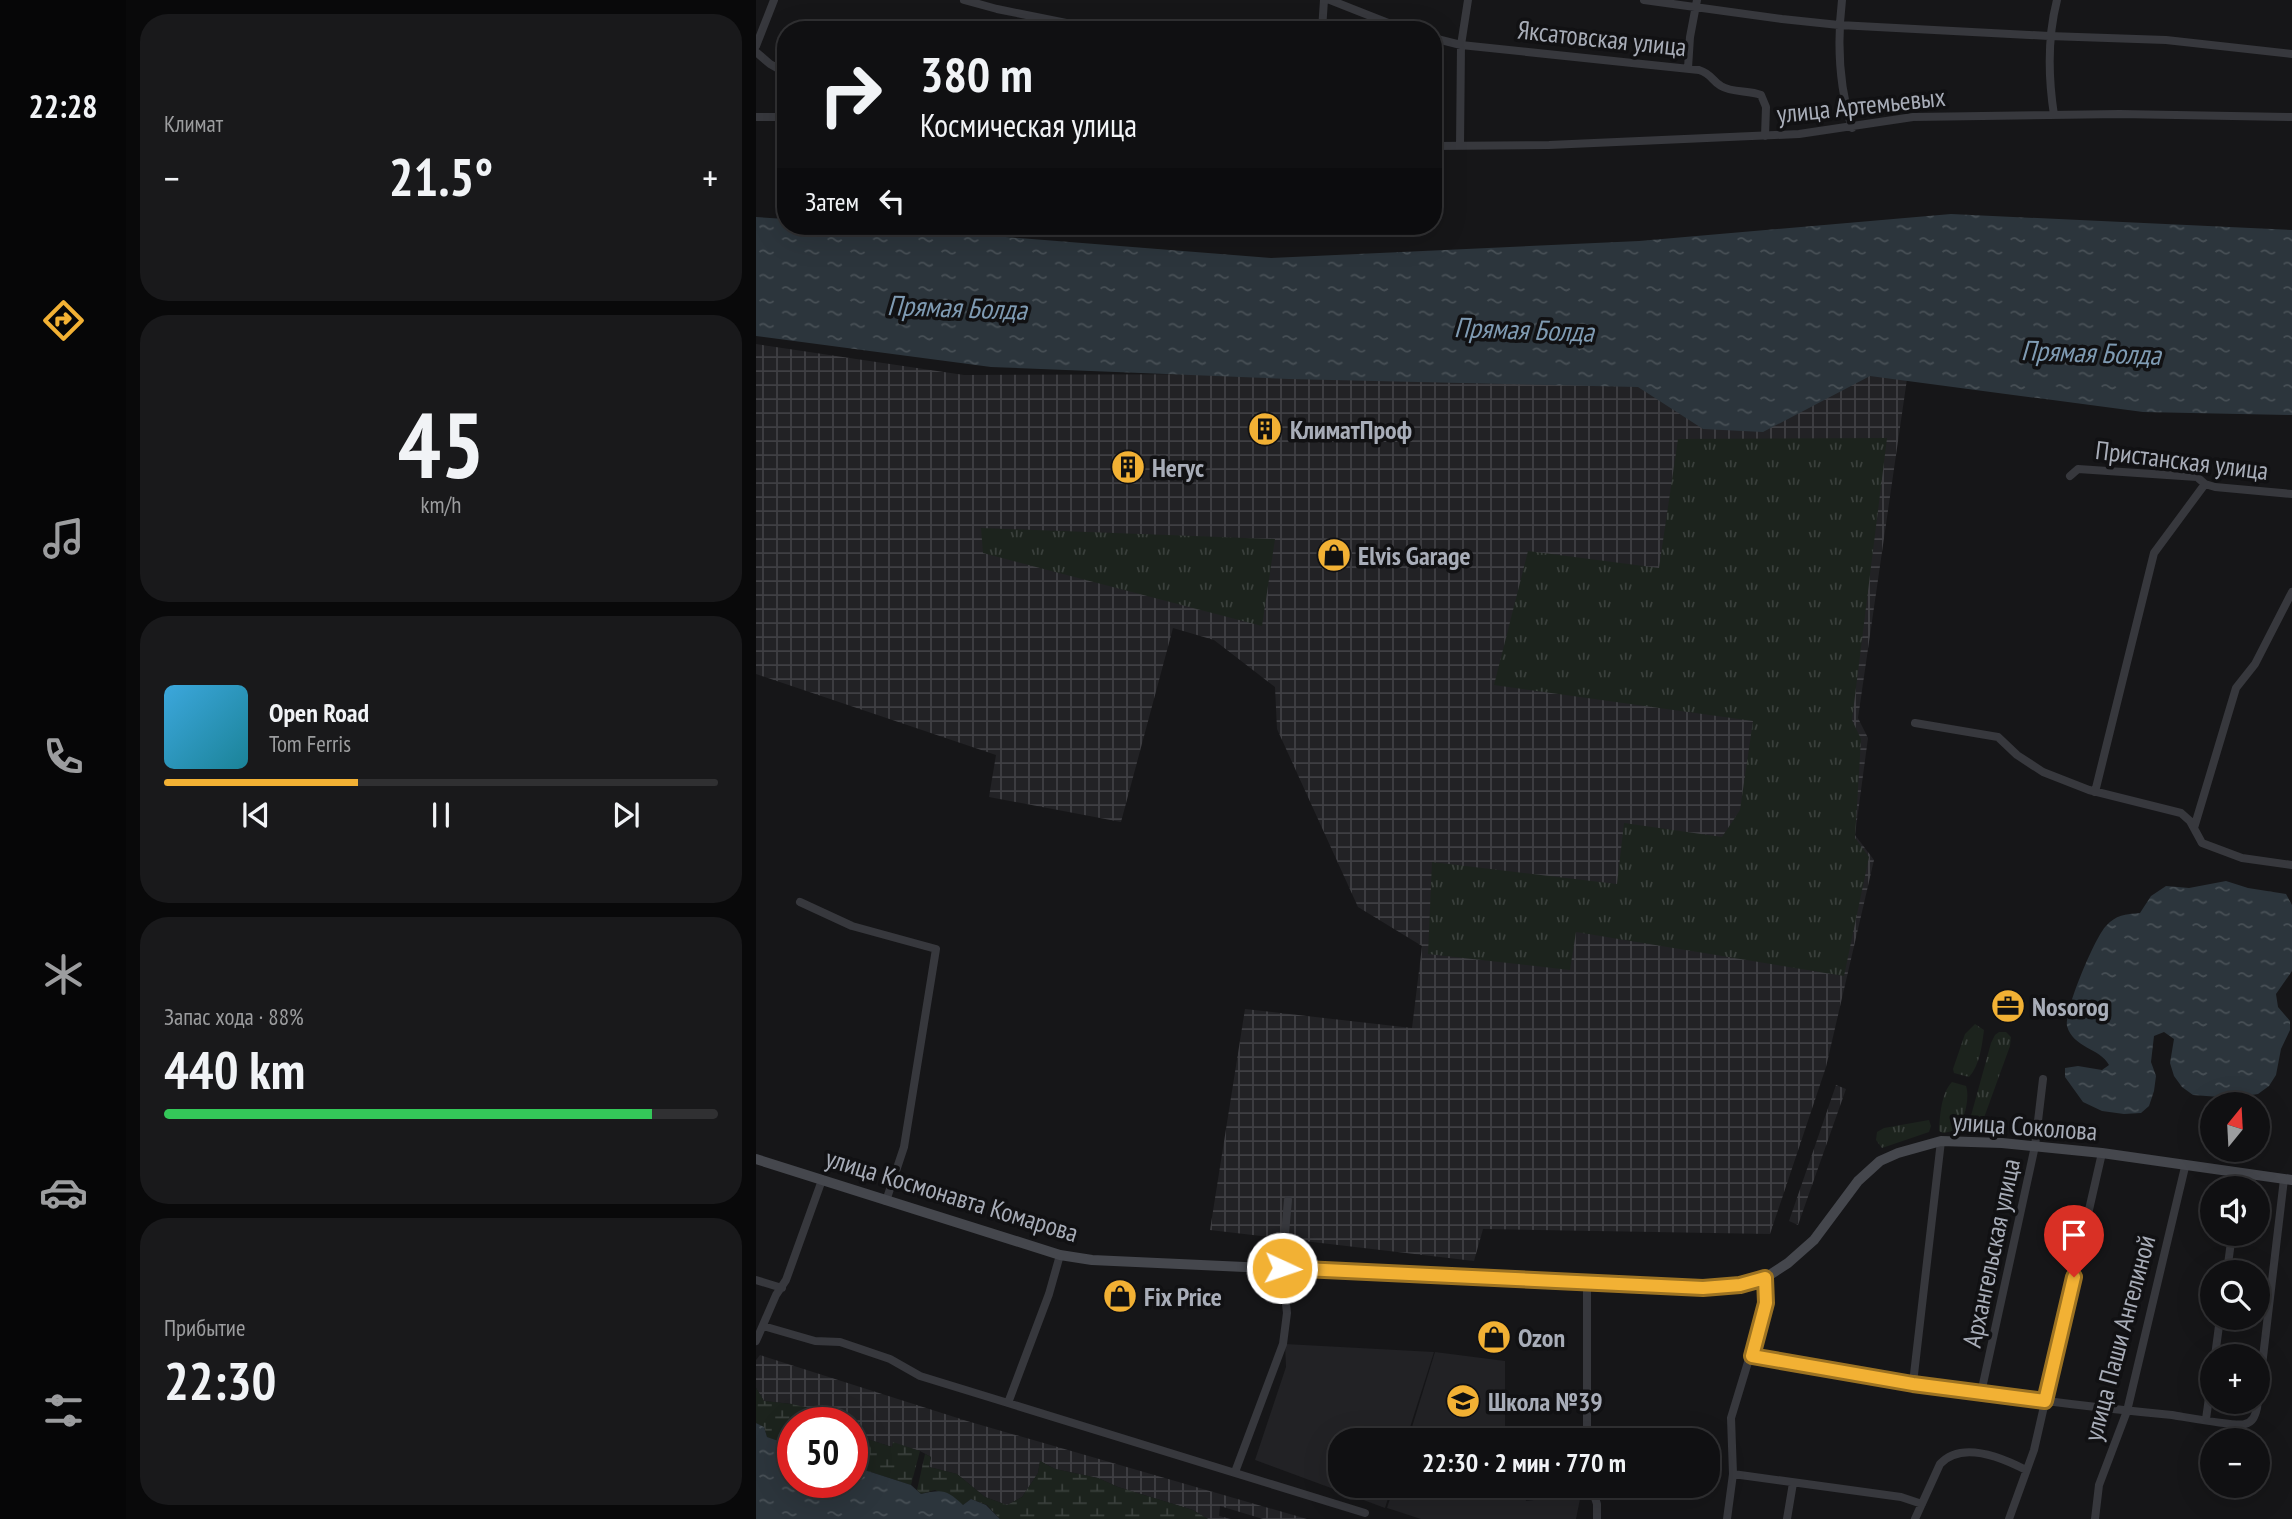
<!DOCTYPE html>
<html lang="ru">
<head>
<meta charset="utf-8">
<style>
  :root { --surface:#101012; --page:#19191b; --text:#f1f3f6; --muted:#9c9d9f; --line:#303032; --accent:#f2b134 }
  body { margin:0; font-family:"PT Sans Narrow",sans-serif; background:var(--page); color:var(--text); height:100vh; display:flex; flex-direction:column; font-size:26px; white-space:nowrap }
  * { box-sizing:border-box; margin:0 }
  p { font-size:23px; color:var(--muted) }
  .icon { flex:none; width:38px; height:38px; fill:none; stroke:currentColor; stroke-width:2; stroke-linecap:round; stroke-linejoin:round }
  .map { position:relative; flex:1; overflow:hidden }
  .drawer { display:flex; flex-direction:column; gap:14px; padding:14px; background:#09090a; width:630px }
  .drawer>* { flex:none }
  .hud { position:absolute; left:21px; top:21px; width:665px; height:214px; border-radius:28px; box-shadow:0 7px 28px #0002,0 0 0 2px var(--line); background:#101012; color:var(--text); overflow:hidden }
  .needle { width:46px; rotate:18deg }
  .tools { position:absolute; left:1444px; top:1092px; display:grid; gap:14px }
  .tools a { display:grid; place-items:center; width:70px; height:70px; border-radius:50%; background:var(--surface); box-shadow:0 7px 28px #0002,0 0 0 2px var(--line); font-size:35px }
  .speed { position:absolute; left:21px; top:1407px; display:flex; gap:14px; font-size:35px; font-weight:700; text-align:center }
  .speed>* { display:grid; place-content:center; width:91px; height:91px; border-radius:50%; background:var(--surface); box-shadow:0 7px 28px #0002,0 0 0 2px var(--line); line-height:1 }
  .speed .limit { border:10px solid #d22; background:#fff; color:#111 }
  .pin { position:absolute; display:grid; place-items:center; width:60px; height:60px; color:#fff; margin:-72px -30px; border-radius:50% 50% 50% 0; rotate:-45deg; box-shadow:0 0 7px #0007 }
  .pin .icon { rotate:45deg }
  .me { position:absolute; width:77px; margin:-38px; rotate:93deg; stroke-linejoin:round; filter:drop-shadow(0 0 5px #0008) }
  .turn { display:flex; align-items:center; gap:24px; height:147px; padding:0 28px; font-size:32px }
  .turn .icon { width:91px; height:91px; stroke-width:2.5 }
  .turn b { display:block; font-size:49px; line-height:60px }
  .then { display:flex; align-items:center; height:66px; padding:0 28px; background:#0003; gap:14px; font-size:26px }
  .big { font-size:52px; font-weight:700; line-height:1.1 }
  .drawer .card { flex:1; display:flex; flex-direction:column; justify-content:center; gap:10px; min-width:0; padding:0 24px; border-radius:28px; background:var(--page) }
  .drawer .dial { align-items:center; gap:0 }
  .dial b { font-size:91px; line-height:1 }
  .song { display:flex; align-items:center; gap:21px }
  .cover { width:84px; height:84px; border-radius:10px; background:linear-gradient(135deg,hsl(200 70% 55%),hsl(190 70% 35%)) }
  .played { height:7px; border-radius:4px; background:linear-gradient(90deg,var(--accent) 35%,var(--line) 35%) }
  .keys { display:flex; justify-content:space-around; direction:ltr }
  .heat { display:flex; justify-content:space-between; align-items:center; font-size:38px; direction:ltr }
  .charge { height:10px; border-radius:5px; background:linear-gradient(90deg,#34c759 88%,var(--line) 0) }
  .trip { position:absolute; left:572px; top:1428px; width:392px; height:70px; border-radius:28px; background:var(--surface); box-shadow:0 7px 28px #0002,0 0 0 2px var(--line); font-weight:700; line-height:70px; text-align:center }
  main { display:flex; flex:1; min-height:0 }
  .tab-bar { display:flex; flex-direction:column; width:126px; justify-content:space-around; align-items:center; background:#060607; color:var(--muted) }
  .tab-bar .icon { width:49px; height:49px }
  .tab-bar .current { color:var(--accent) }
  .tab-bar b { font-size:32px; color:var(--text) }
  .map>svg:first-child { display:block }
</style>
</head>
<body>
<main>
<nav class="tab-bar">
<b>22:28</b>
<svg class="icon current" aria-label="directions" viewBox="0 0 24 24"><path d="M12 3l9 9-9 9-9-9zM9 14v-3h6M13 9l2 2-2 2"/></svg>
<svg class="icon" aria-label="music" viewBox="0 0 24 24"><path d="M9 18V5l10-2v13"/><circle cx="6" cy="18" r="3"/><circle cx="16" cy="16" r="3"/></svg>
<svg class="icon" aria-label="phone" viewBox="0 0 24 24"><path d="M5 4h4l2 5-3 2q2 4 5 5l2-3 5 2v4C11 20 4 13 5 4z"/></svg>
<svg class="icon" aria-label="climate" viewBox="0 0 24 24"><path d="M12 3v18M4 7l16 10M4 17L20 7"/></svg>
<svg class="icon" aria-label="car" viewBox="0 0 24 24"><path d="M5 17H2v-5l4-1 3-4h7l3 4 3 1v5h-3M9 17h6M6 11h13"/><circle cx="7" cy="17" r="2"/><circle cx="17" cy="17" r="2"/></svg>
<svg class="icon" aria-label="filters" viewBox="0 0 24 24"><path d="M4 7h16M4 17h16"/><circle cx="9" cy="7" r="2"/><circle cx="15" cy="17" r="2"/></svg>
</nav>
<section class="drawer">
<div class="card"><p>Климат</p>
<div class="heat"><a>−</a><b class="big">21.5°</b><a>+</a></div>
</div>
<div class="card dial"><b>45</b><p>km/h</p></div>
<div class="card">
<div class="song"><i class="cover"></i><div><b>Open Road</b><p>Tom Ferris</p></div></div>
<div class="played"></div>
<div class="keys"><svg class="icon" aria-label="previous" viewBox="0 0 24 24"><path d="M18 5L8 12l10 7zM5 5v14"/></svg><svg class="icon" aria-label="pause" viewBox="0 0 24 24"><path d="M8 5v14M16 5v14"/></svg><svg class="icon" aria-label="next" viewBox="0 0 24 24"><path d="M6 5l10 7-10 7zM19 5v14"/></svg></div>
</div>
<div class="card"><p>Запас хода · 88%</p><b class="big">440 km</b><div class="charge"></div></div>
<div class="card"><p>Прибытие</p><b class="big">22:30</b></div>
</section>
<div class="map">
<svg width="1536" height="1519" viewBox="0 0 1536 1519">
  <defs>
    <pattern id="industrial-grid" width="8" height="8" patternUnits="userSpaceOnUse" patternTransform="scale(1.75)"><rect width="8" height="8" fill="#222225"/><path d="M0 4h8M4 0v8" fill="none" stroke="#3f3f43"/></pattern>
    <pattern id="grass-tufts" width="24" height="20" patternUnits="userSpaceOnUse" patternTransform="scale(1.75)"><rect width="24" height="20" fill="#1c231d"/><path d="M3 7l-1-3M5 7V3M7 7l1-3M15 17l-1-3M17 17v-4M19 17l1-3" fill="none" stroke="#3a403c"/></pattern>
    <pattern id="wetland-marsh" width="20" height="14" patternUnits="userSpaceOnUse" patternTransform="scale(1.75)"><rect width="20" height="14" fill="#1c231d"/><path d="M1 5h8M5 5V1M11 12h8M15 12V8" fill="none" stroke="#3a403c"/></pattern>
    <pattern id="water-ripples" width="26" height="14" patternUnits="userSpaceOnUse" patternTransform="scale(1.75)"><rect width="26" height="14" fill="#2c353c"/><path d="M2 4q2-2 4 0t4 0M15 11q2-2 4 0t4 0" fill="none" stroke="#485056"/></pattern>
  </defs>
  <rect width="100%" height="100%" fill="#161618"/>
  <path fill="#222225" d="M529 1344 678 1352 650 1440H584V1486H636L629 1508 499 1460 530 1367Z
    M679 1352 749 1361V1440H652Z
    M638 1486H769L770 1501 825 1494 820 1519H665L631 1508Z"/>
  <path fill="url(#industrial-grid)" d="M0 344 208 375 1152 372 1102 718 1112 738 1099 835 1118 860 1070 1067 1014 1234 727 1229 718 1261 454 1230 489 1009 656 1028 666 946 602 907 521 729 519 687 458 640 417 628 365 822 233 797 240 755 0 674Z
    M1080 1085 1090 1089 1042 1225 1033 1221Z
    M4 1355 211 1421 551 1519H507L464 1506 463 1516 475 1519H452L437 1510 362 1487 342 1478 299 1469 284 1461 282 1473 266 1497 251 1505 229 1497 201 1474 173 1467 175 1457 164 1451 137 1443 136 1447 96 1434V1423H70L61 1410 36 1404 8 1401 0 1388V1360Z"/>
  <path fill="url(#grass-tufts)" d="M1131 438 1096 720 1105 739 1099 838 1113 857 1088 976 820 932 814 970 672 954 676 862 861 884 868 823 966 837 984 810 997 721 738 685 772 551 903 568 922 439Z
    M225 528 519 539 506 626 227 553Z
    M1219 1024 1228 1030C1226 1045 1224 1065 1213 1077L1198 1073 1197 1069 1209 1034Z
    M1243 1032H1250L1255 1037 1254 1046 1225 1126 1215 1128 1213 1123 1235 1043 1239 1035Z
    M1196 1082 1210 1086C1214 1097 1209 1122 1198 1130 1196 1131 1189 1133 1187 1133L1183 1131C1184 1116 1185 1093 1196 1082Z
    M1173 1120 1175 1126 1173 1132 1126 1148 1120 1140 1121 1132 1128 1128Z"/>
  <path fill="url(#wetland-marsh)" d="M0 1388 8 1401 36 1404 61 1410 70 1423H37V1446L11 1437 8 1427 0 1423Z
    M96 1434 136 1447 137 1442 164 1451 155 1485 96 1466Z
    M169 1454 175 1457 173 1467 201 1474 229 1497 251 1505 266 1497 282 1473 284 1461 299 1469 342 1478 362 1487 437 1510 452 1519H244L231 1505 215 1499 207 1505 179 1490 165 1494 161 1490Z"/>
  <path fill="url(#water-ripples)" d="M1195 214 1536 230V415L1387 412 1114 376 1007 432 947 429 882 387 533 379 235 367 0 336V217L30 219V226H112L515 258 883 241Z
    M1470 881 1492 888 1530 894 1536 905V971L1520 994 1522 1007 1534 1021V1030L1525 1049 1520 1075 1513 1086 1502 1094 1477 1098 1437 1095 1426 1087 1418 1076 1414 1063 1418 1039 1408 1032 1398 1036 1395 1062 1400 1076 1398 1091 1393 1106 1385 1113 1368 1114 1346 1111 1327 1102 1309 1077V1068L1322 1066 1346 1070 1353 1065C1344 1048 1317 1048 1311 1026 1308 1011 1339 937 1350 926 1360 915 1369 914 1384 913L1395 896 1410 886 1433 888Z
    M0 1423 8 1427 11 1437 37 1446V1482H96V1466L155 1485 165 1494C187 1489 191 1490 207 1505L215 1499 230 1505 244 1519H0Z"/>
  <g fill="none" stroke-linecap="round" stroke-linejoin="round">
    <path stroke="#37383d" stroke-width="8" d="M208 0 241 9 345 30
      M574 0 650 30
      M888 0 1026 19 1083 25 1293 36 1410 40 1536 54
      M1086 0C1081 43 1083 87 1096 128
      M566 30 568 0
      M677 38 705 45 943 70C956 74 956 81 965 86 976 93 993 90 1005 95L1010 107 1009 136
      M0 46 18 0
      M0 52 14 64 30 73
      M932 68 934 37 941 0
      M1298 115C1292 76 1291 39 1301 0
      M0 117H30
      M677 146 793 145 1043 134 1157 117 1364 114 1536 117
      M704 146 705 45 712 0
      M1314 476 1322 469 1441 477 1449 484 1459 487 1536 494
      M1159 723 1242 737 1261 755 1287 772 1333 790 1425 813 1434 821 1446 843 1486 858 1536 865
      M1339 792 1398 553 1449 484
      M1438 828 1480 688 1499 664 1536 592
      M44 902 96 926 180 949 148 1147 130 1201
      M1482 1188 1485 1173
      M304 1255 293 1294 252 1403 609 1513
      M1471 1272 1476 1234
      M0 1280 26 1288
      M7 1326 59 1341 84 1342 134 1359 164 1376 252 1403
      M0 1341 20 1295 30 1280 66 1180
      M996 1356C1135 1380 1275 1402 1416 1415 1429 1417 1481 1427 1489 1424 1497 1422 1499 1416 1501 1408L1528 1179
      M1459 1356 1464 1318
      M1157 1383 1185 1141
      M1225 1393 1279 1146 1287 1079
      M1450 1419 1456 1376
      M831 1440V1282
      M479 1472 527 1344 531 1313 526 1268 532 1200
      M977 1474 1145 1497 1166 1504
      M835 1486 841 1504V1519
      M971 1519 977 1474 975 1418 1010 1303 1009 1278
      M1031 1519 1037 1483
      M1159 1519 1184 1464C1206 1440 1247 1458 1270 1470
      M1253 1519 1278 1450 1346 1153
      M1339 1519 1343 1485 1371 1411 1429 1167"/>
    <path stroke="#45474d" stroke-width="10" d="M0 1159 304 1255 336 1260 947 1288 983 1285 1009 1278 1032 1263 1058 1240 1102 1181 1124 1161 1142 1153 1185 1141 1246 1143 1346 1153 1536 1180"/>
  </g>
  <g fill="none" stroke-linecap="round" stroke-linejoin="round">
    <g stroke="#9d7322" stroke-width="18">
      <path id="route" d="M526 1268 947 1288 984 1285 1009 1278 1010 1303 996 1356 1157 1384 1289 1401 1318 1277"/>
    </g>
    <use href="#route" stroke="#f2b134" stroke-width="12"/>
  </g>
  <defs>
    <g id="building-disc" transform="scale(1.75)"><circle r="9.5" fill="#f2b134" stroke="#111113"/><path d="M-4-6H4V6H1V3H-1V6H-4ZM-2.5-4.3h1.7v1.8h-1.7ZM.8-4.3h1.7v1.8H.8ZM-2.5-1h1.7V.8h-1.7ZM.8-1h1.7V.8H.8Z" fill="#111"/></g>
    <g id="shop-disc" transform="scale(1.75)"><circle r="9.5" fill="#f2b134" stroke="#111113"/><path d="M-5-2.5h2.3a2.7 3.5 0 0 1 5.4 0H5L5.5 6h-11ZM-1.5-2.5h3a1.5 2.3 0 0 0-3 0Z" fill="#111"/></g>
    <g id="office-disc" transform="scale(1.75)"><circle r="9.5" fill="#f2b134" stroke="#111113"/><path d="M-6-3h4V-5.5h4V-3h4V5H-6ZM-1-4.5V-3h2v-1.5ZM-6 0V1H6V0Z" fill="#111"/></g>
    <g id="school-disc" transform="scale(1.75)"><circle r="9.5" fill="#f2b134" stroke="#111113"/><path d="M0-5L7-2L0 1L-7-2ZM-4 1L0 2.5L4 1V4Q0 6-4 4Z" fill="#111"/></g>
  </defs>
  <g fill-rule="evenodd">
    <use href="#building-disc" x="509" y="429"/>
    <use href="#building-disc" x="372" y="467"/>
    <use href="#shop-disc" x="578" y="555"/>
    <use href="#office-disc" x="1252" y="1006"/>
    <use href="#shop-disc" x="364" y="1296"/>
    <use href="#shop-disc" x="738" y="1337"/>
    <use href="#school-disc" x="707" y="1401"/>
  </g>
  <g text-anchor="middle" dominant-baseline="central" stroke-width="7" stroke-linejoin="round" paint-order="stroke">
    <g font-size="26" fill="#a8adb8" stroke="#111113">
      <text transform="translate(846 38) rotate(6)">Яксатовская улица</text>
      <text transform="translate(1105 105) rotate(-6)">улица Артемьевых</text>
      <text transform="translate(1426 460) rotate(7)">Пристанская улица</text>
      <text transform="translate(1269 1126) rotate(4)">улица Соколова</text>
      <text transform="translate(196 1195) rotate(17)">улица Космонавта Комарова</text>
      <text transform="translate(1235 1253) rotate(-78)">Архангельская улица</text>
      <text transform="translate(1363 1338) rotate(-75)">улица Паши Ангелиной</text>
    </g>
    <g font-size="26" font-weight="bold" fill="#a8adb8" stroke="#111113" text-anchor="start">
      <text x="534" y="429">КлиматПроф</text>
      <text x="396" y="467">Негус</text>
      <text x="602" y="555">Elvis Garage</text>
      <text x="1276" y="1006">Nosorog</text>
      <text x="388" y="1296">Fix Price</text>
      <text x="762" y="1337">Ozon</text>
      <text x="732" y="1401">Школа №39</text>
    </g>
    <g font-size="28" font-style="italic" fill="#7f9bb3" stroke="#111113">
      <text transform="translate(201 307) rotate(2)">Прямая Болда</text>
      <text transform="translate(768 329) rotate(2)">Прямая Болда</text>
      <text transform="translate(1335 352) rotate(2)">Прямая Болда</text>
    </g>
  </g>
</svg>
<div class="tools">
<a><svg class="needle" viewBox="-14 -14 28 28"><path d="M0-13l5 13h-10z" fill="#e53935"/><path d="M0 13l5-13h-10z" fill="#9c9d9f"/></svg></a>
<a><svg class="icon" aria-label="sound" viewBox="0 0 24 24"><path d="M4 9h4l5-4v14l-5-4H4zM17 9q2 3 0 6"/></svg></a>
<a><svg class="icon" aria-label="search" viewBox="0 0 24 24"><circle cx="10" cy="10" r="6"/><path d="M15 15l6 6"/></svg></a>
<a>+</a>
<a>−</a>
</div>
<div class="speed"><div class="limit">50</div></div>
<div class="pin" style="left:1318px;top:1277px;background:#d93025"><svg class="icon" aria-label="arrive" viewBox="0 0 24 24"><path d="M6 21V4h12l-3 4 3 4H6"/></svg></div>
<svg class="me" style="left:526px;top:1268px" viewBox="-20 -20 40 40"><circle r="17" fill="#f2b134" stroke="#fff" stroke-width="3"/><path d="M0-11L8 9 0 5-8 9z" fill="#fff"/></svg>
<div class="trip">22:30 · 2 мин · 770 m</div>
<div class="hud">
<div class="turn"><svg class="icon" aria-label="right" viewBox="0 0 24 24"><path d="M7 20v-9h11M14 6l5 5-5 5"/></svg><div><b>380 m</b>Космическая улица</div></div>
<div class="then">Затем<svg class="icon" aria-label="left" viewBox="0 0 24 24"><path d="M17 20v-9H6M10 6l-5 5 5 5"/></svg></div>
</div>
</div>
</main>
</body>
</html>
